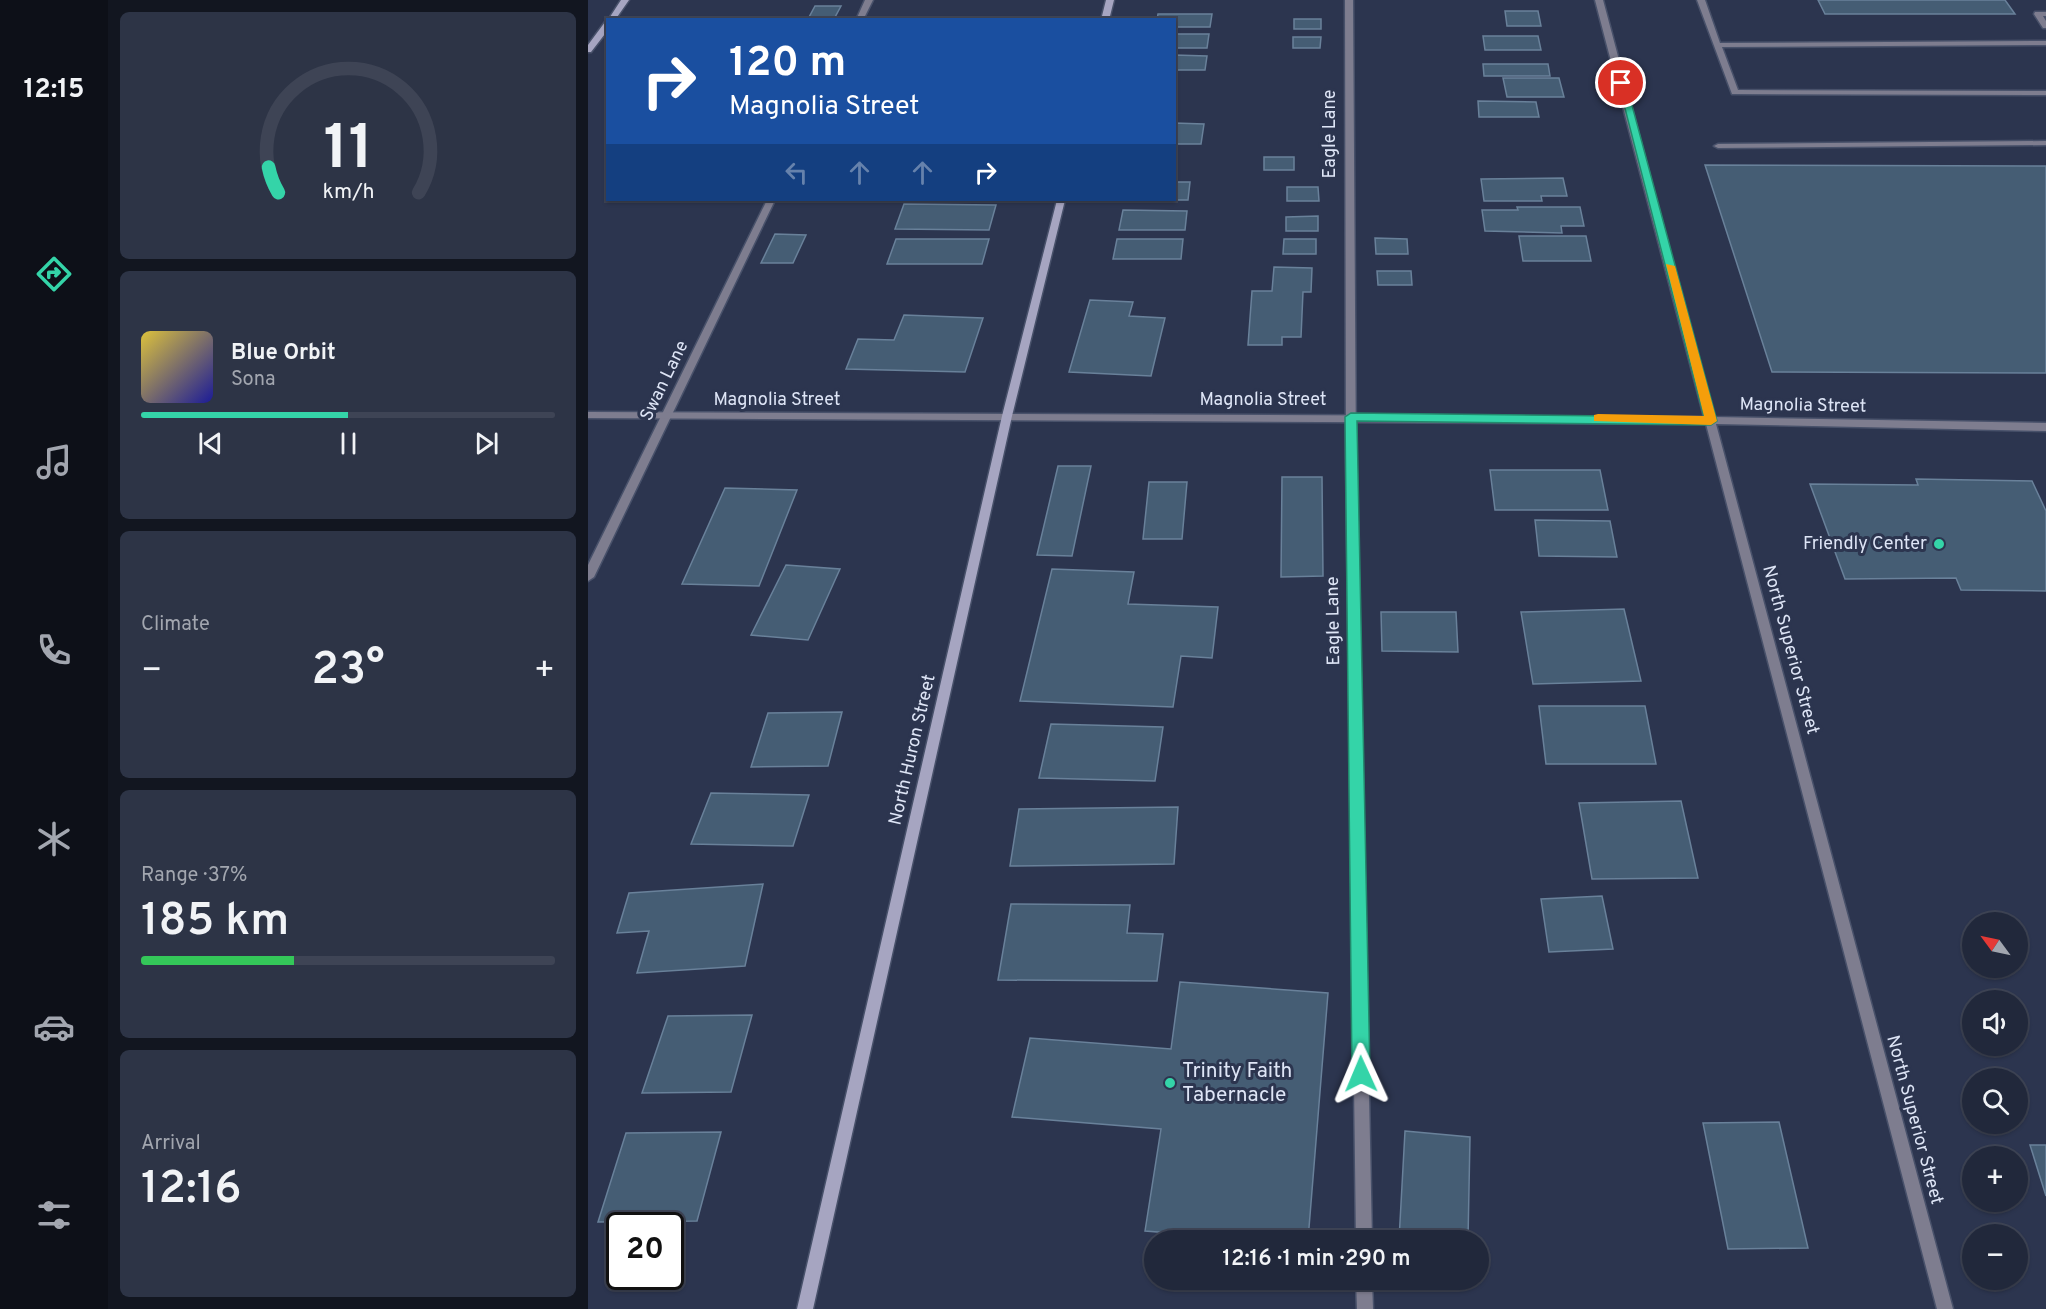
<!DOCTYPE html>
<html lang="en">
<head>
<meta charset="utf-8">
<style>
  :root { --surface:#21283b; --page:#2d3446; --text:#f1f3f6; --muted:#a2a6af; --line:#3e4455; --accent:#34d4a8 }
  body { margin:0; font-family:Overpass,sans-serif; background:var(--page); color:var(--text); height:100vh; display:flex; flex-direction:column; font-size:22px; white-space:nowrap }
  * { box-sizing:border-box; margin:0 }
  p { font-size:20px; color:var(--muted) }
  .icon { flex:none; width:33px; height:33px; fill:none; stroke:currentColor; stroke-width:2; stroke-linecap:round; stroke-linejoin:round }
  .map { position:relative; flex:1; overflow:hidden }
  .drawer { display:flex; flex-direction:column; gap:12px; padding:12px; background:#121620; width:480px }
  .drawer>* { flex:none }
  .hud { position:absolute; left:18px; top:18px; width:570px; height:183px; border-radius:0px; box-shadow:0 2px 4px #0004,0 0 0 2px var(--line); background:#1a4fa0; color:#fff; overflow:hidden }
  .needle { width:39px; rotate:303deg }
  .fabs { position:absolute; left:1374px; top:912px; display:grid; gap:12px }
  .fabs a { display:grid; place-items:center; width:66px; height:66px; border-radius:50%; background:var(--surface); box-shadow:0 2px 4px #0004,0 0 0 2px var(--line); font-size:30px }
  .speed { position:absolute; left:18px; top:1212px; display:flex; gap:12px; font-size:30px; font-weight:700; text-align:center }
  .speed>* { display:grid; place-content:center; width:78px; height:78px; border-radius:50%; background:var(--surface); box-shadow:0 2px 4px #0004,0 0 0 2px var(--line); line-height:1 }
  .speed .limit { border:3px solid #111; border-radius:9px; background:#fff; color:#111 }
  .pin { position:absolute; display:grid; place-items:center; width:51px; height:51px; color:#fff; margin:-26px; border:3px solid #fff; border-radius:50%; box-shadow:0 2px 6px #0007 }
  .me { position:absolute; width:66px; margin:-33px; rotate:359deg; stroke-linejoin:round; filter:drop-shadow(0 0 4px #0008) }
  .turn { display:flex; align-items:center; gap:21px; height:126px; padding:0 24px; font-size:27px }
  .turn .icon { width:78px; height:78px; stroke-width:2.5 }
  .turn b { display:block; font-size:42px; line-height:51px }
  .lanes { display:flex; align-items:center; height:57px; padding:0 24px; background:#0003; justify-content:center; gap:30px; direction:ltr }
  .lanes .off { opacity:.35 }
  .big { font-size:45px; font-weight:600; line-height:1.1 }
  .drawer .widget { flex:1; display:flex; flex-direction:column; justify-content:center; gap:9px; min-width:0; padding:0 21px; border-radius:9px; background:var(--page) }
  .drawer .dial { align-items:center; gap:0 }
  .dial svg { height:156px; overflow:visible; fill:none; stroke:var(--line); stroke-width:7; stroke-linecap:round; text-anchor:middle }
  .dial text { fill:var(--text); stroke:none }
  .song { display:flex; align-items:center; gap:18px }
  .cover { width:72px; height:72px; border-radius:9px; background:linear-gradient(135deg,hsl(50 70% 55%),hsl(240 70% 35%)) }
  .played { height:6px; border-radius:3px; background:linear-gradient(90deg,var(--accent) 50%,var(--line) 50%) }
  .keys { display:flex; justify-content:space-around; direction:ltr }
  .heat { display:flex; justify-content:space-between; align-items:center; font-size:33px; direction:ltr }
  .charge { height:9px; border-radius:4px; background:linear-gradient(90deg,#34c759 37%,var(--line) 0) }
  .trip { position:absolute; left:556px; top:1230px; width:345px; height:60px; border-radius:30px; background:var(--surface); box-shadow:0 2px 4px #0004,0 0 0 2px var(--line); font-weight:600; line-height:60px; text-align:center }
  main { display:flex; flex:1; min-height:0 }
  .tab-bar { display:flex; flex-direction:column; width:108px; justify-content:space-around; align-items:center; background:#0d1018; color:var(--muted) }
  .tab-bar .icon { width:42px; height:42px }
  .tab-bar .active { color:var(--accent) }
  .tab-bar b { font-size:27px; color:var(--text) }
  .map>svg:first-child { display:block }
</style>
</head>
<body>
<main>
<nav class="tab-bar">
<b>12:15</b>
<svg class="icon active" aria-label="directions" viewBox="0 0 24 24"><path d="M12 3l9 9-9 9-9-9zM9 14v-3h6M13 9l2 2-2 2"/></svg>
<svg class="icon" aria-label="music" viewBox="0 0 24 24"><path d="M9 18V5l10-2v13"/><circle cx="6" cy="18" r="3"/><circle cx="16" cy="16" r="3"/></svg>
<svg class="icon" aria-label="phone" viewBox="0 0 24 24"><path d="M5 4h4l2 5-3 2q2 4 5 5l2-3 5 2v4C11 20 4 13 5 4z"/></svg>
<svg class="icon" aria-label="climate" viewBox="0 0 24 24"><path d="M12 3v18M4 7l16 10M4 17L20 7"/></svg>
<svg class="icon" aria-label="car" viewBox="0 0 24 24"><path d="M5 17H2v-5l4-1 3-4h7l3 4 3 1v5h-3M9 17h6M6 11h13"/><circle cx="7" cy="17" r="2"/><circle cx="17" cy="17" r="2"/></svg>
<svg class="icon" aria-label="filters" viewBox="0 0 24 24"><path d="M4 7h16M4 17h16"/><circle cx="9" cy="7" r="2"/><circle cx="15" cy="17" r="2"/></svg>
</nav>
<section class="drawer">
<div class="widget dial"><svg viewBox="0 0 100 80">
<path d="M14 69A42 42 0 1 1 86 69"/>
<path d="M14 69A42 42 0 0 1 9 56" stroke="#34d4a8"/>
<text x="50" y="56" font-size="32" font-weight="700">11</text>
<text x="50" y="72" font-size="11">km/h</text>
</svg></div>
<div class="widget">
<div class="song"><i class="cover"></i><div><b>Blue Orbit</b><p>Sona</p></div></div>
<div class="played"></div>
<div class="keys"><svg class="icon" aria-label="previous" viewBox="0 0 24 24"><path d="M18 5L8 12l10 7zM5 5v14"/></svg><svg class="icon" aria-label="pause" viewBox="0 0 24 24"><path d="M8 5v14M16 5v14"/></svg><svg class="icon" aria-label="next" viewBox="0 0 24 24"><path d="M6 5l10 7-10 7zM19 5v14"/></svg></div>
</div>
<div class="widget"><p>Climate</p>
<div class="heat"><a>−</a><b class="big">23°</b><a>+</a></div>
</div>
<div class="widget"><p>Range · 37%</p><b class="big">185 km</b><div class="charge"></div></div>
<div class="widget"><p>Arrival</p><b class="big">12:16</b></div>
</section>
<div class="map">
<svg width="1458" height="1309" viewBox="0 0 1458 1309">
  <rect width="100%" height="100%" fill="#2c354f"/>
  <path fill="#455d74" stroke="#69819a" stroke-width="1.5" d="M1230 0H1417L1427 14H1237Z
    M227 6H253L246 19H220Z
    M917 11H950L953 26H919Z
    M570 14H624L622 27H586V20H569Z
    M706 19H733V29H706Z
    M586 34H621L619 48H586Z
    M895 36H950L953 50H897Z
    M705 37H733L732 48H705Z
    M586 55 619 56 617 70H586Z
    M895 64H960L962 76H896Z
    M915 78H971L976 97H919Z
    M890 101 948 102 951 117H891Z
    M586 123 616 124 613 144H586Z
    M676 157H706V170H676Z
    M1117 165 1458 166V373L1184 372Z
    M975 178 979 196H953L954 201H896L893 179Z
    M586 182H602L600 200H536H586Z
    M699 187H730L731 201H699Z
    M316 204 408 205 401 230 307 229Z
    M929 207H992L996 226H973L974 233 897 231 894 210H930Z
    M535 210 599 211 597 230H531Z
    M730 216V231H698V217Z
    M187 234 218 235 205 263H173Z
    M931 236H998L1003 261H935Z
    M787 238 819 239 820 254H788Z
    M308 239H401L394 264H299Z
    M529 239H595L593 259H525Z
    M696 239H728V254H695Z
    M686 267 724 268 723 292H715L713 337H694V345H660L664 291H684Z
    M789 271H823L824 285H790Z
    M502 300 545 302 541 316 577 318 563 376 481 372Z
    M316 315 395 318 377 372 258 369 270 339 306 340Z
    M470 466H503L484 556 449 555Z
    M902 470H1012L1020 510H907Z
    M694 477H734L735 576 693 577Z
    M1328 479 1444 481 1458 511V591L1373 590 1368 578 1257 579 1222 484 1330 485Z
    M561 482H599L594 539H555Z
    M137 488 209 490 171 586 94 584Z
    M947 520 1022 521 1029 557 951 556Z
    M198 565 252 569 220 640 163 635Z
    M464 569 546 572 540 604 630 607 624 658 593 656 585 707 432 701Z
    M1036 609 1053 681 945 684 933 612Z
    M793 612H868L870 652 794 651Z
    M951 706H1057L1068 764H958Z
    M254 712 240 766 163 767 180 713Z
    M463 724 575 727 567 781 451 778Z
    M123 793 221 795 205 846 103 844Z
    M1093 801 1110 878 1004 879 991 803Z
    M590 807 586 864 422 866 431 809Z
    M175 884 157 966 49 973 61 931 29 933 41 893Z
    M1014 896 1025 949 961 952 953 899Z
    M423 904 542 905 539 933 575 934 569 981 410 980Z
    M592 982 740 993 720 1240H675L557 1231 573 1129 424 1117 442 1038 583 1049Z
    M164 1015 143 1092 54 1093 80 1016Z
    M1191 1122 1220 1248 1140 1249 1115 1123Z
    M817 1131 882 1137 880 1240H811Z
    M133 1132 109 1221 10 1222 38 1133Z
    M1442 1145H1458V1196Z"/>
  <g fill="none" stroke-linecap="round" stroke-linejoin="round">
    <g stroke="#48516a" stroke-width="3">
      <path id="lane" d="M277 0H285L275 20H268Z
        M757 0H765L768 458 784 1240H768L758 458Z
        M1109 0H1117L1132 43 1458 41V45L1134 47 1150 90 1458 91V95L1144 94Z
        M1447 12H1458V16H1455L1458 21V28H1455L1446 14Z
        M1458 141V145L1130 148 1126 146 1130 144Z
        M179 200H187L6 577 0 581V565Z
        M768 1280H784L785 1309H769Z"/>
    </g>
    <g stroke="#48516a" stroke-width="3">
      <path id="street" d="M1007 0H1015L1126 417 1458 423V431L1128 424 1365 1309H1349L1118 424 0 418V412L1116 417Z"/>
    </g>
    <g stroke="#48516a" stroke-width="3">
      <path id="secondary" d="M33 0H41L27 20H20Z
        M518 0H526L521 20H513Z
        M17 22H20V30L3 52H0V45Z
        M469 200H477L424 416 225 1309H209L414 416Z"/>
    </g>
    <use href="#lane" fill="#7e7d8f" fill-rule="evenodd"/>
    <use href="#street" fill="#7e7d8f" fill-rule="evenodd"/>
    <use href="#secondary" fill="#a6a5c1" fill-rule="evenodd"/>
  </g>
  <path fill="#34d4a8" stroke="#228a6d" stroke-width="1.5" d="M1030 81 1038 83 1129 421 1123 425 769 421 782 1074 779 1081 773 1083 767 1081 764 1074 757 417 763 413 1116 417Z"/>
  <path fill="#f59e0b" d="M1078 264 1087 266 1129 421 1123 425 1006 421V415L1010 414 1116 416Z"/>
  <g fill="#34d4a8" stroke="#2c354f" stroke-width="2">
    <circle cx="1351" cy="544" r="6"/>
    <circle cx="582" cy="1083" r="6"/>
  </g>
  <g text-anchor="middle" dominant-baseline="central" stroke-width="6" stroke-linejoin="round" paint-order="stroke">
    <g font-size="18" fill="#dee5f6" stroke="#2c354f">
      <text transform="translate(742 134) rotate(-90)">Eagle Lane</text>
      <text transform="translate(77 381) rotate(-64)">Swan Lane</text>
      <text x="189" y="400">Magnolia Street</text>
      <text x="675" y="400">Magnolia Street</text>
      <text transform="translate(1215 406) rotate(1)">Magnolia Street</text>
      <text transform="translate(746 621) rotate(-91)">Eagle Lane</text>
      <text transform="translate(1202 650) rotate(75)">North Superior Street</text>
      <text transform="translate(325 750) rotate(-77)">North Huron Street</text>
      <text transform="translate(1326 1120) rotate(75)">North Superior Street</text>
    </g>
    <g font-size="18" fill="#dee5f6" stroke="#2c354f" text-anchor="end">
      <text x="1339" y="544">Friendly Center</text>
    </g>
    <g font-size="21" fill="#dee5f6" stroke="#2c354f" text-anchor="start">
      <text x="594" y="1071">Trinity Faith<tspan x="594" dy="24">Tabernacle</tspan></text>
    </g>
  </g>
</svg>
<div class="fabs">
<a><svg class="needle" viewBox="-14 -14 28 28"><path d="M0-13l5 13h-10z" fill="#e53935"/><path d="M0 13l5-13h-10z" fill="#a2a6af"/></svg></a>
<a><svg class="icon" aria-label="sound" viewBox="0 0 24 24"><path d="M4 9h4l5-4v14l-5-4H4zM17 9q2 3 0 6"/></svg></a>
<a><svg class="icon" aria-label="search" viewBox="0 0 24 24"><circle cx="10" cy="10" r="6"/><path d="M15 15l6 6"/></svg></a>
<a>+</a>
<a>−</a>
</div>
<div class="speed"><div class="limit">20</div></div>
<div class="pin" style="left:1033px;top:83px;background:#d93025"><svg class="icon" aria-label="arrive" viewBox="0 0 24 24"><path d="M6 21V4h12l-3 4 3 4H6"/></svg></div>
<svg class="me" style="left:773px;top:1074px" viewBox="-20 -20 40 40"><path d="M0-17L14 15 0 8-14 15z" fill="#34d4a8" stroke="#fff" stroke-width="4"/></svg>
<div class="trip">12:16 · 1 min · 290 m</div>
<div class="hud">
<div class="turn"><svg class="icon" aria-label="right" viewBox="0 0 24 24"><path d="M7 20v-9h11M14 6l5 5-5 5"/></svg><div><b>120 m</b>Magnolia Street</div></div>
<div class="lanes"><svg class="icon off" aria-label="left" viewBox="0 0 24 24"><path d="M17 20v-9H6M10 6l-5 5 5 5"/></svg><svg class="icon off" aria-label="ahead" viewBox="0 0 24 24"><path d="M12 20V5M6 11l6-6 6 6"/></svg><svg class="icon off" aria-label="ahead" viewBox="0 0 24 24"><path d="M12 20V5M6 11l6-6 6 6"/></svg><svg class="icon" aria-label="right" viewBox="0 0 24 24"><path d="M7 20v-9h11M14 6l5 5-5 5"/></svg></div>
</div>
</div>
</main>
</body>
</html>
